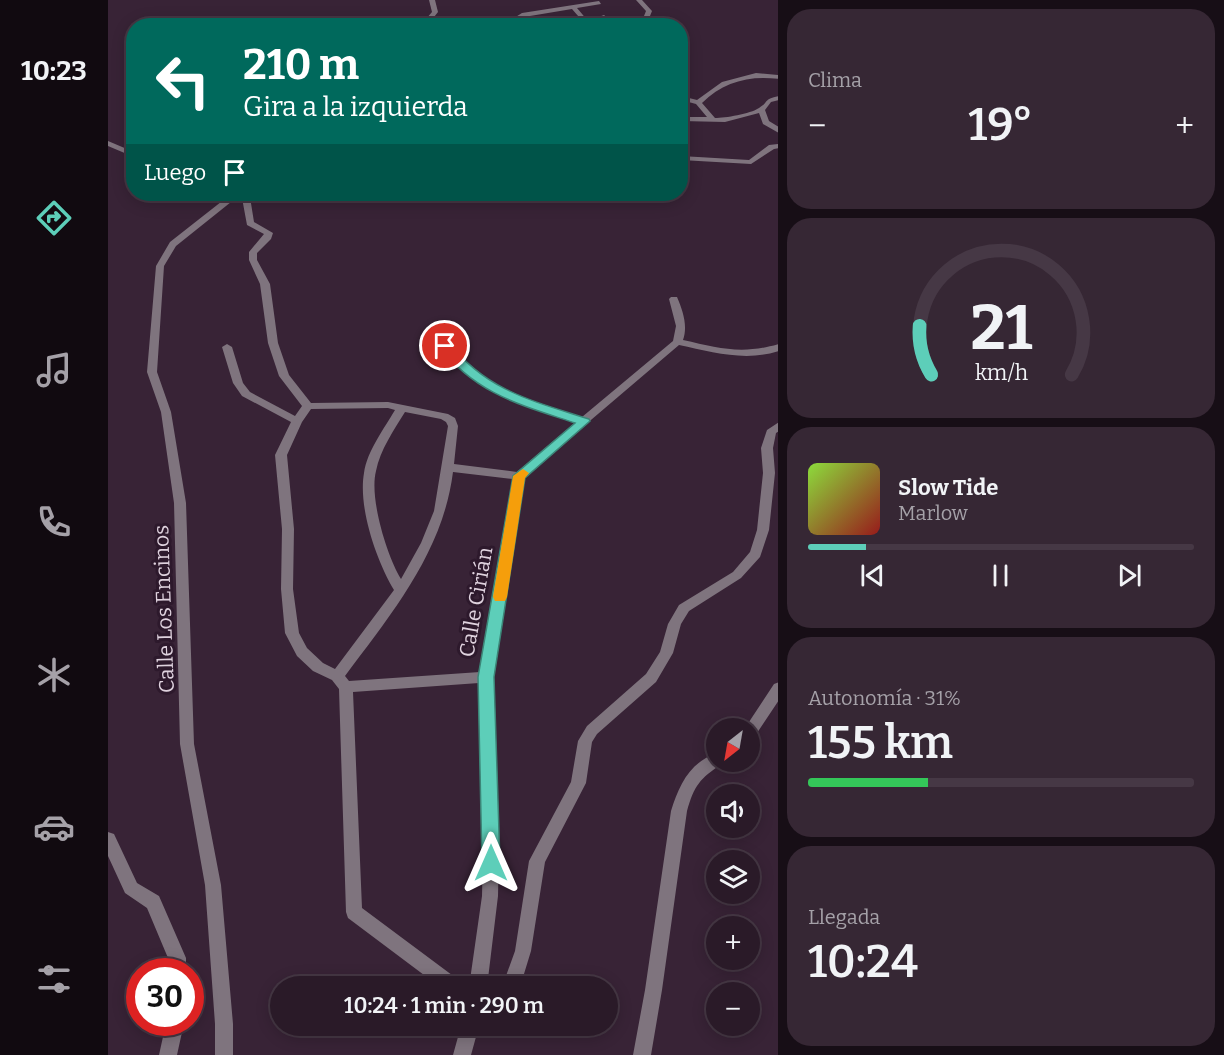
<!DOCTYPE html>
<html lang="es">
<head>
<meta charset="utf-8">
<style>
  :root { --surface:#2a1a28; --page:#362734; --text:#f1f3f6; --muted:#a5a1a8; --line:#463845; --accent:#5dceb9 }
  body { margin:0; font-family:Bitter,serif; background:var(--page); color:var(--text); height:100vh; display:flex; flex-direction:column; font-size:22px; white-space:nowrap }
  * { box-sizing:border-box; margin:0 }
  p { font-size:20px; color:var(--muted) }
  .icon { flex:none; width:33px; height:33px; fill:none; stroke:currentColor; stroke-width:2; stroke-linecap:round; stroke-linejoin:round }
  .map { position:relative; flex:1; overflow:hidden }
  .details { display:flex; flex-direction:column; gap:9px; padding:9px; background:#170e16; width:446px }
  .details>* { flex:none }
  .top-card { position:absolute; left:18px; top:18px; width:562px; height:183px; border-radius:24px; box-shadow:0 3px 15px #0003,0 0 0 2px var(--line); background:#00695c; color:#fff; overflow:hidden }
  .needle { width:39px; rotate:211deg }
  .buttons { position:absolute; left:598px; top:718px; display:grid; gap:12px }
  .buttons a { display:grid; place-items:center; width:54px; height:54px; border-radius:50%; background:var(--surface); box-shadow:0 3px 15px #0003,0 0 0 2px var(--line); font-size:30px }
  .speed { position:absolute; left:18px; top:958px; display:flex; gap:12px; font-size:30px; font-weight:700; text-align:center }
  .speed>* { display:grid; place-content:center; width:78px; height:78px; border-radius:50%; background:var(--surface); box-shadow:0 3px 15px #0003,0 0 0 2px var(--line); line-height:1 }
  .speed .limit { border:9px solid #d22; background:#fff; color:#111 }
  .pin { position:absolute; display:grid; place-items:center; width:51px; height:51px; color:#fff; margin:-26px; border:3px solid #fff; border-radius:50%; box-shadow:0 2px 6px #0007 }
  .me { position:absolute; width:66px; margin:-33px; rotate:0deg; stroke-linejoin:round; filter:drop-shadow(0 0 4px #0008) }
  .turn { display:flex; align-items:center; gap:21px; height:126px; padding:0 18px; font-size:27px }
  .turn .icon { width:78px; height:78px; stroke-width:2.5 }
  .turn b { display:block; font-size:42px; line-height:51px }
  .then { display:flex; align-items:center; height:57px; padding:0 18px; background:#0003; gap:12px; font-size:22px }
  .big { font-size:45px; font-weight:600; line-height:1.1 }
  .details .card { flex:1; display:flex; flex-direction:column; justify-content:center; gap:9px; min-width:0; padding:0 21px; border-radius:24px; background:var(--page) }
  .details .dial { align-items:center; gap:0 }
  .dial svg { height:156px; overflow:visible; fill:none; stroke:var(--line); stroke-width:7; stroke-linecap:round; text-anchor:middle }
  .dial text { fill:var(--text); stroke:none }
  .song { display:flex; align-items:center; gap:18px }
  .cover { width:72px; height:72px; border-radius:9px; background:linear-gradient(135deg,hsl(90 70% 55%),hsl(0 70% 35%)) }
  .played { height:6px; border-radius:3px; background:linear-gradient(90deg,var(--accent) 15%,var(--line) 15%) }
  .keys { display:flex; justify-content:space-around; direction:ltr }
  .heat { display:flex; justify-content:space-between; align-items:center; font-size:33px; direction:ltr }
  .charge { height:9px; border-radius:4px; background:linear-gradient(90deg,#34c759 31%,var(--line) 0) }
  .trip { position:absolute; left:162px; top:976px; width:348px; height:60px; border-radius:30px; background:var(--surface); box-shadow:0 3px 15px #0003,0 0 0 2px var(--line); font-weight:600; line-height:60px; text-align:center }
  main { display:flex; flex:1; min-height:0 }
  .tab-bar { display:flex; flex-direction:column; width:108px; justify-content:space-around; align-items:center; background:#110a10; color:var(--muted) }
  .tab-bar .icon { width:42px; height:42px }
  .tab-bar .active { color:var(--accent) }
  .tab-bar b { font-size:27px; color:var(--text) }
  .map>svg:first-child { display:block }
</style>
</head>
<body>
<main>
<nav class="tab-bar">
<b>10:23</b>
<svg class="icon active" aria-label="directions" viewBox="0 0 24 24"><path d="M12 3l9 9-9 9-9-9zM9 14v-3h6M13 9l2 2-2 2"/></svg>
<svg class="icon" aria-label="music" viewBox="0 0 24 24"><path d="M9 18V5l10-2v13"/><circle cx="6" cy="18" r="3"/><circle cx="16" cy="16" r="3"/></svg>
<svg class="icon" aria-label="phone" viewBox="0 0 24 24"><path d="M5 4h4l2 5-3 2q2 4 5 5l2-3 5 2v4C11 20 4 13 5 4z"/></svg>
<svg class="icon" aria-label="climate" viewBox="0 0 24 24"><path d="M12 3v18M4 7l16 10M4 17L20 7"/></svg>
<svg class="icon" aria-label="car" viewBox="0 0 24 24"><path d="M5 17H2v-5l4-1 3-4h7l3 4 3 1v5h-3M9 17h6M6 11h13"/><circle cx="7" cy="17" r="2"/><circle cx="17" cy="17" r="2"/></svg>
<svg class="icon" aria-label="filters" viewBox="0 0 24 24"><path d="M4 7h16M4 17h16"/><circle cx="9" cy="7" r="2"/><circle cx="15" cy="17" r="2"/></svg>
</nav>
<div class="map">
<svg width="671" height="1055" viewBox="0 0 671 1055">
  <rect width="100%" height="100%" fill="#382336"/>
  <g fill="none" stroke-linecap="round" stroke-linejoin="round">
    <path fill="#7f747e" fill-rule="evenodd" d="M321 0H327L330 12 319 26H312L324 12Z
      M528 0H534L544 11 538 26H532L538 11Z
      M491 1 493 4 469 8 480 21 496 15 509 26H502L495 19 477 24 464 9 416 17 401 26H393L414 13Z
      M648 73 671 75V79C641 75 615 82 594 103L607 118C617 118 642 114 651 108 661 102 655 99 671 96V100L663 102 657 110 661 121 671 127V133L655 124 651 113 617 122 573 121V117H599L588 104 573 100V96L589 100 614 82Z
      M0 141 26 152V157L0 146Z
      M671 144V148L666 149 643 164 573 160V156L641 160 661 145Z
      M78 194H156L142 197 146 222 165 233 163 239 149 253V260L162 284 170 343 181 375 203 403 280 402 340 414 347 418 350 426 346 464 409 472 468 422C402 402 365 392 324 332L326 330H332C372 387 411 397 474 417L565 341 568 326 561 299 563 297H569C575 311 580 326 575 340 611 348 633 355 671 344V351C637 362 604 352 571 345L416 477 385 677 391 847 390 896 379 987H361L374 896 375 847 371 683 245 692 254 908 352 981 355 987H332L240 918 238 912 231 689 224 680 205 671 189 656 177 633 173 589 174 529 167 455 183 422 134 396 125 383 114 347 119 344 124 347 135 383 142 392 187 416 194 406 171 376 160 343 152 284 141 260V252L156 234 139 225 134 198H128L68 246 56 266 49 372 63 412 78 503 86 744 113 885 125 1024V1055H107V1024L97 885 72 744 66 503 53 412 39 372 48 266 62 242 118 198 82 196ZM280 408 287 410C276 429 259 451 256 473 250 507 268 560 286 590L227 669 215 663 199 648 191 633 185 589 186 529 179 455 194 422 203 409ZM297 412 333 419 338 422 340 426 326 511 313 543 293 579C279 556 261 498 268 471 272 450 286 430 297 412ZM345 472 405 479 372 672 241 681 237 676C284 613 335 552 345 472Z
      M671 422V431L668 433 665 448 667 473 661 530 652 557 633 578 581 611 573 624 565 653 548 682 489 734 484 742 478 783 437 862 423 951 412 987H394L407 951 421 861 463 782 470 741 479 726 538 674 552 652 560 624 571 605 625 572 642 552 649 530 655 473 653 448 659 430Z
      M671 682V700L647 736 642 738V729L637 728 666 684Z
      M609 753V762H615L614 764C592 778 586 786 579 811L554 990 543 1055H525L537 990 563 811C571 785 582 762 609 753Z
      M0 832 6 834 29 883 51 896 78 958V972H60V958L39 908 17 893 0 856Z
      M58 1023H76L69 1055H51Z
      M353 1026H371L363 1055H345Z"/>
  </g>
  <path fill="#5dceb9" stroke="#3c8678" stroke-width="1.5" d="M337 342 341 343C379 391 425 401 481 419L482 421 417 478 386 677 392 863 389 869 383 872 376 869 374 863 370 677 405 476 467 423C413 405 367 394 331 346Z"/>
  <path fill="#f59e0b" d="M415 469 421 473 417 478 399 597 397 601H387L385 597 405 476Z"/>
  <g text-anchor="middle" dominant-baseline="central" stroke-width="6" stroke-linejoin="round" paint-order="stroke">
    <g font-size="21" fill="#dfd2de" stroke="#2d192c">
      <text transform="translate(368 602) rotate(-80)">Calle Cirián</text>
      <text transform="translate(56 609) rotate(-92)">Calle Los Encinos</text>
    </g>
  </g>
</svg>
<div class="buttons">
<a><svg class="needle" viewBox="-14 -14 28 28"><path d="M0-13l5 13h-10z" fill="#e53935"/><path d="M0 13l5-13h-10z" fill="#a5a1a8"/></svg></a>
<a><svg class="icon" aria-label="sound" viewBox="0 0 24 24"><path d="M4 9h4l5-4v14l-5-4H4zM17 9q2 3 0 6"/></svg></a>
<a><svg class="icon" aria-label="layers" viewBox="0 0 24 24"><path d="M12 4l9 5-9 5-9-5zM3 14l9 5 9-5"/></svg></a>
<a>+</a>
<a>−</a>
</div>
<div class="speed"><div class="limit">30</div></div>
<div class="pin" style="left:337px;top:346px;background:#d93025"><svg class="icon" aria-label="arrive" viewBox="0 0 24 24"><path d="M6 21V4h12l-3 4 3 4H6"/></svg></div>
<svg class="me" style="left:383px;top:863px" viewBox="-20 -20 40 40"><path d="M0-17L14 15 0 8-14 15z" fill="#5dceb9" stroke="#fff" stroke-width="4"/></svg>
<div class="trip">10:24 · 1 min · 290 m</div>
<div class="top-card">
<div class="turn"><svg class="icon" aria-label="left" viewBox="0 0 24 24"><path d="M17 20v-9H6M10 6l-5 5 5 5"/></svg><div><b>210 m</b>Gira a la izquierda</div></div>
<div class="then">Luego<svg class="icon" aria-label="arrive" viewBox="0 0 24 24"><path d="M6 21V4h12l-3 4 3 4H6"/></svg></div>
</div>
</div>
<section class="details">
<div class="card"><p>Clima</p>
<div class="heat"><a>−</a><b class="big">19°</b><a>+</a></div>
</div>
<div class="card dial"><svg viewBox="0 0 100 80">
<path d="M14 69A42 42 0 1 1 86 69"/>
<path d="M14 69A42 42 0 0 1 8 44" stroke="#5dceb9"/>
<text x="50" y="56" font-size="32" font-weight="700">21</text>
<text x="50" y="72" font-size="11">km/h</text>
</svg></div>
<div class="card">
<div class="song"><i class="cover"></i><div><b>Slow Tide</b><p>Marlow</p></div></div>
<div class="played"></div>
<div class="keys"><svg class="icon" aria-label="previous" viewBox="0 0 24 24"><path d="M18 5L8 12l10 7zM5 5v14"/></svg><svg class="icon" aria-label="pause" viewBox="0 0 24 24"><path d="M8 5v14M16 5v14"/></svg><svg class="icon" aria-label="next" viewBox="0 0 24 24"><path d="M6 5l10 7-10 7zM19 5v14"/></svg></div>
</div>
<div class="card"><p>Autonomía · 31%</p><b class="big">155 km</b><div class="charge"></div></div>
<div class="card"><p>Llegada</p><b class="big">10:24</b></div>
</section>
</main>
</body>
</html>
